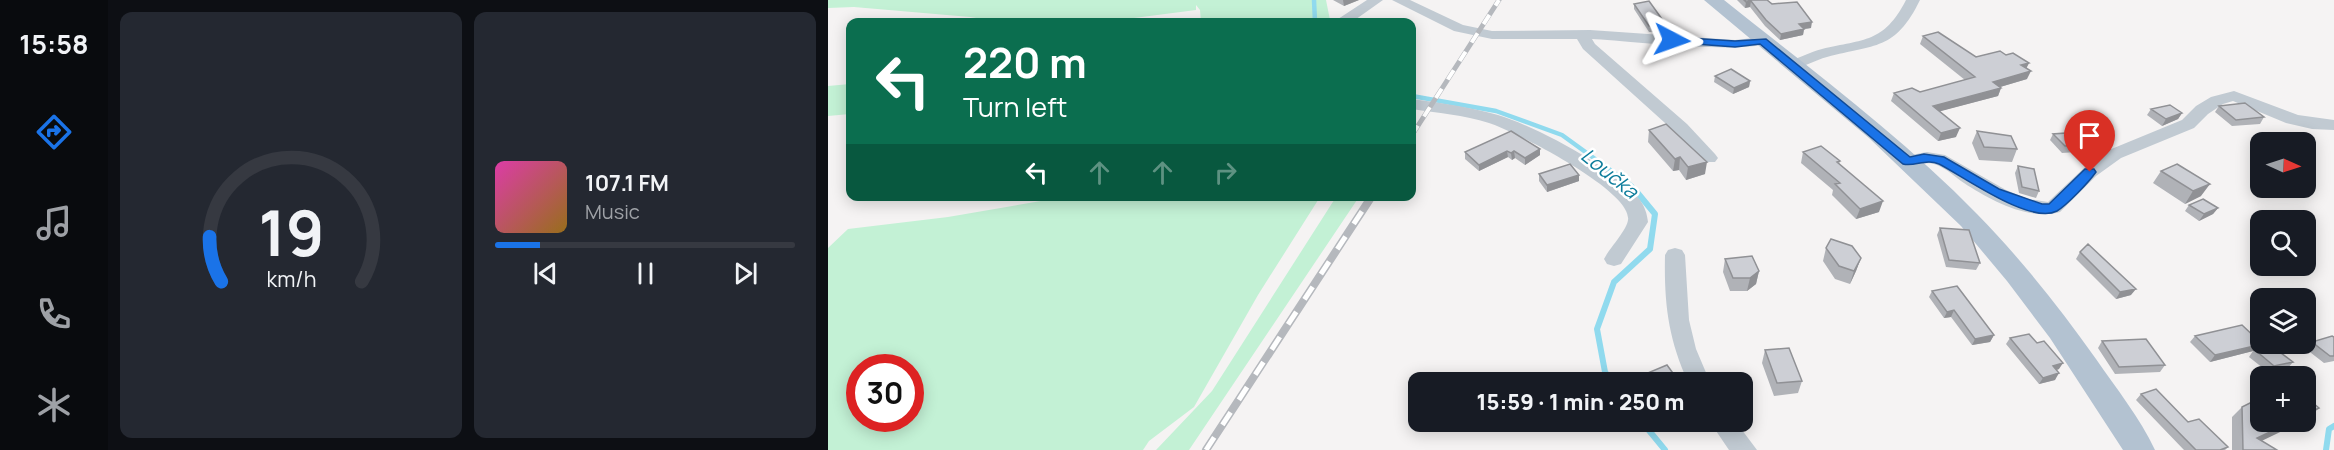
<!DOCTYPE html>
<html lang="en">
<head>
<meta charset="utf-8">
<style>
  :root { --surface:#171b24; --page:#242831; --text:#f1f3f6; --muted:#9ea1a6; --line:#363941; --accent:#1a73e8 }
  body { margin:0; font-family:Manrope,sans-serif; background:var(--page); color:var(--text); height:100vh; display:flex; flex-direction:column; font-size:22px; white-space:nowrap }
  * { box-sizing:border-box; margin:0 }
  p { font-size:20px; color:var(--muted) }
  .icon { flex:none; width:33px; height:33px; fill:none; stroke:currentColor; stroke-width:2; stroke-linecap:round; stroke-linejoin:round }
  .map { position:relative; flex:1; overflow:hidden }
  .drawer { display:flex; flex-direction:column; gap:12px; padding:12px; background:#0d0f14; width:720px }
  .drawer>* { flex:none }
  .hud { position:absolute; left:18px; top:18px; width:570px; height:183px; border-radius:12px; box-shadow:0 3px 15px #0003; background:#0b6e4f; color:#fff; overflow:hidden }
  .needle { width:39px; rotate:93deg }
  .buttons { position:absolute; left:1422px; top:132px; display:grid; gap:12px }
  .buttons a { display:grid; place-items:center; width:66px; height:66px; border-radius:12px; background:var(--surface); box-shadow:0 3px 15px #0003; font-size:30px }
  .speed { position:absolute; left:18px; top:354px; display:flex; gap:12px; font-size:30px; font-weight:700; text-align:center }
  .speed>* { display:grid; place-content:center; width:78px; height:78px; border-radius:50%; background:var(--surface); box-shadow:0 3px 15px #0003; line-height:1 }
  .speed .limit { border:9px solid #d22; background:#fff; color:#111 }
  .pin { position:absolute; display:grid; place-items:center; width:51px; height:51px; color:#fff; margin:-62px -26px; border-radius:50% 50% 50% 0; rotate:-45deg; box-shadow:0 0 6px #0007 }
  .pin .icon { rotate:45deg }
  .me { position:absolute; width:66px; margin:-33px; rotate:94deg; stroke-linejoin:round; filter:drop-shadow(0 0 4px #0008) }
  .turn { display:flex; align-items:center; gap:21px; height:126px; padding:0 18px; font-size:27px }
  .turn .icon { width:78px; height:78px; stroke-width:2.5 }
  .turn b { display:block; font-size:42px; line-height:51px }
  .lanes { display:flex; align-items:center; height:57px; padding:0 18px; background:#0003; justify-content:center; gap:30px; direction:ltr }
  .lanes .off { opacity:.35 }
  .drawer .widget { flex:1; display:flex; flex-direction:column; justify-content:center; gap:9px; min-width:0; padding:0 21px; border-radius:12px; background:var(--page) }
  .drawer .dial { align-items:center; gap:0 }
  .dial svg { height:156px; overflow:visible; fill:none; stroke:var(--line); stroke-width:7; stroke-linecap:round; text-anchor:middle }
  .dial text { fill:var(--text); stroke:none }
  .song { display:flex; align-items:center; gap:18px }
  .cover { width:72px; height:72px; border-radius:9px; background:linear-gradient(135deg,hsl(320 70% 55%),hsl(40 70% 35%)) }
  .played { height:6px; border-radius:3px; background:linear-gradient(90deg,var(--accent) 15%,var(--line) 15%) }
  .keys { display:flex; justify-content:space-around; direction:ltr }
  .drawer .tiles { flex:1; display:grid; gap:12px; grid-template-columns:repeat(2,1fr) }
  .trip { position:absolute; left:580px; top:372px; width:345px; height:60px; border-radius:12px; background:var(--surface); box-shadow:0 3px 15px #0003; font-weight:800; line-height:60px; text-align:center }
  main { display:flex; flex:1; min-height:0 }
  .menu { display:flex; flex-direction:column; width:108px; justify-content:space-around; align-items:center; background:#090b0e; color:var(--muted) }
  .menu .icon { width:42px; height:42px }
  .menu .current { color:var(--accent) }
  .menu b { font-size:27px; color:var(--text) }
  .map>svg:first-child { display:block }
</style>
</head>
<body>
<main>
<nav class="menu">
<b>15:58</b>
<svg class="icon current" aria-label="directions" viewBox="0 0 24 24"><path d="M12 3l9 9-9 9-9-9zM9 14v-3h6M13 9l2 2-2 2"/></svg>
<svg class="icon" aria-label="music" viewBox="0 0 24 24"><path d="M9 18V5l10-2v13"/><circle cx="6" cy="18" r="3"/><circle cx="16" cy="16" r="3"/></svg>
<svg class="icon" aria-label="phone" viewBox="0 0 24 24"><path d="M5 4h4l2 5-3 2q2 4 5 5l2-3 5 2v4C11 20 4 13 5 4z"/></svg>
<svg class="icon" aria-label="climate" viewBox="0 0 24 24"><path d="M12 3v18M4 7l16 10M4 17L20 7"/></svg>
</nav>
<section class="drawer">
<div class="tiles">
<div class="widget dial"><svg viewBox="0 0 100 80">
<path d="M14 69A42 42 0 1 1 86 69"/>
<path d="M14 69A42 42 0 0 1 8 46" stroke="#1a73e8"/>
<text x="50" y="56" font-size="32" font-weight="700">19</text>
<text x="50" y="72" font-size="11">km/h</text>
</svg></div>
<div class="widget">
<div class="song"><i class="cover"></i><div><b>107.1 FM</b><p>Music</p></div></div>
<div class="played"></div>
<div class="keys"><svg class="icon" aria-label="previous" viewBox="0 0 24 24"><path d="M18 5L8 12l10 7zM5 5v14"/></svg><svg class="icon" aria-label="pause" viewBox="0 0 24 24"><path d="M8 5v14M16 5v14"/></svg><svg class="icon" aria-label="next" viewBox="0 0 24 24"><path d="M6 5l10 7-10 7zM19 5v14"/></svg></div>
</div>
</div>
</section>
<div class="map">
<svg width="1506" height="450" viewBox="0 0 1506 450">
  <rect width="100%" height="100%" fill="#f5f3f3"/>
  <path fill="#c3f1d5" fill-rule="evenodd" d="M0 0H498L502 20 500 22H373L372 10 368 5V10L275 22H173L142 17 26 7 0 8Z
    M22 84V114L0 116V86Z
    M236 197H492L430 295 366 407 321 441 315 450H0V248L20 229 120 217ZM32 368H82V418H32Z
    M508 197H531L361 450H328L384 391Z"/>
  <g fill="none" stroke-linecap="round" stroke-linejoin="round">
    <path stroke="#90daee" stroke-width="4.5" d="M486 0 487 22
      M584 96 668 111 734 135 803 185 809 192"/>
    <path stroke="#90daee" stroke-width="6" d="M785 382 777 372 769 329 786 282 822 249 827 214 808 191
      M814 422 837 450
      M1498 450 1501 429 1506 426"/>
    <path fill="#c1cad2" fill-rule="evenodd" d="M539 0H555L524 22H508L510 19Z
      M564 0H582L635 25 664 31 762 30 907 40 935 37 942 41C929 56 791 40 764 39L767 44 859 124 887 154 890 158 887 162H875L847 132 755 49 749 39H664L626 31Z
      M1078 0H1092C1067 51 1047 44 999 57 987 60 976 67 964 70L956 65 959 62C971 58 982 52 994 49 1036 39 1056 43 1078 0Z
      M1406 91 1470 115 1506 120V130L1484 129 1458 123 1405 101 1395 104 1380 114 1366 128 1293 158 1268 176 1232 212C1200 221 1162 200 1136 183 1127 177 1119 169 1109 165 1097 160 1085 168 1073 165L1070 161 1073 157 1099 152 1117 155 1178 190 1200 199 1220 202 1256 168 1281 150 1354 120 1368 106 1383 97Z
      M584 99C613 103 642 107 670 115 707 126 790 170 812 200 817 207 819 214 820 222L793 264 786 266 779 264 776 259C781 249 799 230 800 220 805 191 686 131 661 123 636 115 609 113 584 109Z
      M847 248 854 250 857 255 861 320 868 349 882 382H860C840 338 836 303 837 255L840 250Z
      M882 422H908L929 450H901Z"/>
    <path fill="#b3c2d1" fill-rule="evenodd" d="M876 0H896C982 69 1072 135 1149 214 1193 259 1232 308 1268 359 1288 388 1312 418 1327 450H1295L1222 338 1179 281 1133 226 1041 138Z"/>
    <g stroke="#b5b8bd" stroke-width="5">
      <path id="rail-far1" d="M584 135 671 0"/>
    </g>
    <g stroke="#b5b8bd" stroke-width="8">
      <path id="rail" d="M378 450 544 196"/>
    </g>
    <use href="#rail-far1" stroke="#fff" stroke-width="4" stroke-dasharray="11" stroke-linecap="butt"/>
    <use href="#rail" stroke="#fff" stroke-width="5" stroke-dasharray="15" stroke-linecap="butt"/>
  </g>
  <path fill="#b0b2b7" d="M505 0H531L516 6Z
    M909 0H939L983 28 976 29 975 35 952 40 937 26 922 7 917 8Z
    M806 4 839 26V32H821L806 9Z
    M1095 36 1148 57 1178 55 1201 63 1198 68 1199 79 1172 87 1173 88 1170 96 1112 111 1128 137 1110 141 1063 101 1066 93 1092 92 1137 80 1092 44Z
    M887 76 922 81 921 87 905 94 886 82Z
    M1391 106 1436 117 1432 124 1404 126 1387 112Z
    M1323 109 1354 113 1350 119 1334 126 1319 115Z
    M821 130 877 174 858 180 851 170 845 171 820 142Z
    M1149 131 1189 149 1184 162 1151 160 1144 143Z
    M1225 134 1279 144 1276 150 1234 153 1222 140Z
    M712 149V155L697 165 687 158 684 160 680 157 651 171 637 159V152Z
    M975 152 1012 161 1011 164 1051 212 1028 219 1004 195 1005 190 973 163Z
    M1190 166 1211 191 1208 198 1191 193 1187 173Z
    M1333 171 1373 196 1357 204 1325 183Z
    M711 174 751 181 719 192 711 181Z
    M1361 205 1390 208 1385 214 1371 221 1357 211Z
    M1112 228 1152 263 1148 270 1118 267 1109 235Z
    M998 248 1033 258 1028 271 1022 284 1007 279 995 261Z
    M1252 252 1303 295 1288 299 1248 259Z
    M897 259 931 271 928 284 919 291H902L895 272Z
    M1104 291 1166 335 1162 342 1144 345 1123 317 1116 318 1101 297Z
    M1367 336 1435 344 1432 348 1465 362 1459 369 1440 372 1421 357 1425 351 1382 362 1362 342Z
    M1506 337V361L1496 363 1478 349 1484 342Z
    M1182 338 1231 369 1229 370 1227 380 1211 384 1178 344Z
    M1274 341 1337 365 1332 372 1287 374 1270 348Z
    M937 350 974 381 970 393 946 396 934 363Z
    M1313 394 1360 422 1400 447 1397 450H1356L1308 400Z
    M1414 407 1434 441 1449 450H1404V417Z"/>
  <path fill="#909195" d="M515 0H531L516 6Z
    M923 1 922 7 917 8 918 2Z
    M984 22 983 28 976 29 975 35 952 40 953 34 971 24Z
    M1201 63 1197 71 1193 65Z
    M1203 71 1199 79 1162 90 1165 82Z
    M922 81 921 87 905 94 906 88Z
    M1173 88 1170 96 1102 114 1105 106Z
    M1354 113 1350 119 1334 126 1338 119Z
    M1132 128 1128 137 1110 141 1113 133Z
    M712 149V155L697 165V158Z
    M679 151 680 157 651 171V165Z
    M686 151 687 158 684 160 683 153Z
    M852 157 851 170 845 171 847 159Z
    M879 162 877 174 858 180 860 167Z
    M751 175V181L719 192V185Z
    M1382 184 1373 196 1357 204 1365 191Z
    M1055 201 1051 212 1028 219 1032 209Z
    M1390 208 1385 214 1371 221 1376 214Z
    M1033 258 1028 271 1022 284 1026 271Z
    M931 271 928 284 919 291 922 278Z
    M1308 289 1303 295 1288 299 1292 292Z
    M1126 310 1123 317 1116 318 1119 312Z
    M1166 335 1162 342 1144 345 1147 339Z
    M1435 344 1429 351 1427 350 1425 351 1382 362 1387 355Z
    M1235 363 1231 369 1221 372 1225 366Z
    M1231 373 1227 380 1211 384 1215 378Z
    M847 376 846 382H831Z
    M1491 408 1480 418 1478 419V414Z
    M1463 422H1473L1419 448 1429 438Z"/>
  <path fill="#cdcfd5" stroke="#909195" stroke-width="1.5" d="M916 0H939L944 4 969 2 984 22 971 24 976 29 953 34 938 20 923 1 918 2Z
    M821 1 839 26H821L806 4Z
    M95 20V22H82Z
    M1110 32 1148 57 1172 51 1178 55 1185 53 1201 63 1193 65 1203 71 1165 82 1173 88 1105 106 1132 128 1113 133 1066 93 1084 88 1092 92 1147 77 1095 36Z
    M903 69 922 81 906 88 887 76Z
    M1417 103 1436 117 1408 120 1391 106Z
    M1342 105 1354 113 1338 119 1323 109Z
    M838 124 879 162 860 167 852 157 847 159 821 130Z
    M683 131 712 149 697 158 686 151 683 153 679 151 651 165 637 152Z
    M1149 131 1183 136 1189 149 1156 147Z
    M1266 131 1279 144 1237 146 1225 134Z
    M993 146 1012 161 1009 162 1055 201 1032 209 1007 184 1012 183 975 152Z
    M742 164 751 175 719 185 711 174Z
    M1349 164 1382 184 1365 191 1333 171Z
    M1190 166 1206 169 1211 191 1194 187Z
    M1375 199 1390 208 1376 214 1361 205Z
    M1112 228 1141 230 1152 263 1121 260Z
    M1003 239 1024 246 1033 258 1026 271 1011 266 998 248Z
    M1260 244 1308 289 1292 292 1252 252Z
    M924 256 931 271 922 278H905L897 259Z
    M1129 286 1166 335 1147 339 1126 310 1119 312 1104 291Z
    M1414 325 1432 342V344H1435L1387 355 1367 336Z
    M1201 334 1209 343 1216 341 1235 363 1225 366 1231 373 1215 378 1182 338Z
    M1504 336 1506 337V356H1502L1484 342Z
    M1318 339 1337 365 1291 367 1274 341Z
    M1441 344 1465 362 1446 366 1427 350Z
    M961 348 974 381 949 383 937 350Z
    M839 365 847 376 831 382H813L810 377Z
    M1328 389 1360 422 1371 419 1400 447 1392 450H1368L1313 394Z
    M1478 397 1491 408 1478 414Z
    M1432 398V422H1463L1429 438 1449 450H1415L1414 407Z"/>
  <path fill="#1a73e8" stroke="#114b97" stroke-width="1.5" d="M844 37 907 41 938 39 1082 157 1096 154 1116 157 1171 189 1214 204H1221L1257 169H1266L1268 172C1261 182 1239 205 1229 211 1202 225 1135 176 1111 164 1098 158 1087 167 1075 164L932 44 907 47 841 42V38Z"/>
  <g text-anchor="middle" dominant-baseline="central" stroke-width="5" stroke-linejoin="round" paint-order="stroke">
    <g font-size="20" font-style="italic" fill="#0c7c9b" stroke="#fff">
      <text transform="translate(782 173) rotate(39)">Loučka</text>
    </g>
  </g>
</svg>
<div class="buttons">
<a><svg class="needle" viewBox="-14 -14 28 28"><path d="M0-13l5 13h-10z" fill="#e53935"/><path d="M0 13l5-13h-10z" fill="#9ea1a6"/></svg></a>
<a><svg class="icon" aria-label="search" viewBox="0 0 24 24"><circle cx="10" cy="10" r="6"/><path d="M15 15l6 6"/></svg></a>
<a><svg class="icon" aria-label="layers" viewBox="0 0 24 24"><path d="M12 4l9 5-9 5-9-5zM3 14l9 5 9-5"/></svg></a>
<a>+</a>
</div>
<div class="speed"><div class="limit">30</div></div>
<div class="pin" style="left:1262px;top:172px;background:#d93025"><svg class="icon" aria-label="arrive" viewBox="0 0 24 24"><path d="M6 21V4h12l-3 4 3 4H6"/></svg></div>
<svg class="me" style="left:844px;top:40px" viewBox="-20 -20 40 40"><path d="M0-17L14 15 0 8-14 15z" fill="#1a73e8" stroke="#fff" stroke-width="4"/></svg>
<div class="trip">15:59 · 1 min · 250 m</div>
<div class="hud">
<div class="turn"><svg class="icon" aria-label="left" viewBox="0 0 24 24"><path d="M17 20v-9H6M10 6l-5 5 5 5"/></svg><div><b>220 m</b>Turn left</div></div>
<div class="lanes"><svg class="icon" aria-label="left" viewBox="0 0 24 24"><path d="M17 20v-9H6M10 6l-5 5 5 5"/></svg><svg class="icon off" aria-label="ahead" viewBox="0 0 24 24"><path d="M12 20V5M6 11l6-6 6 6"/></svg><svg class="icon off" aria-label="ahead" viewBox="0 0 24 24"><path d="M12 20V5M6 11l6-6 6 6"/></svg><svg class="icon off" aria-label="right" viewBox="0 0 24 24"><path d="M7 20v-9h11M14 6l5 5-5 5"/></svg></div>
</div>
</div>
</main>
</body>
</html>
